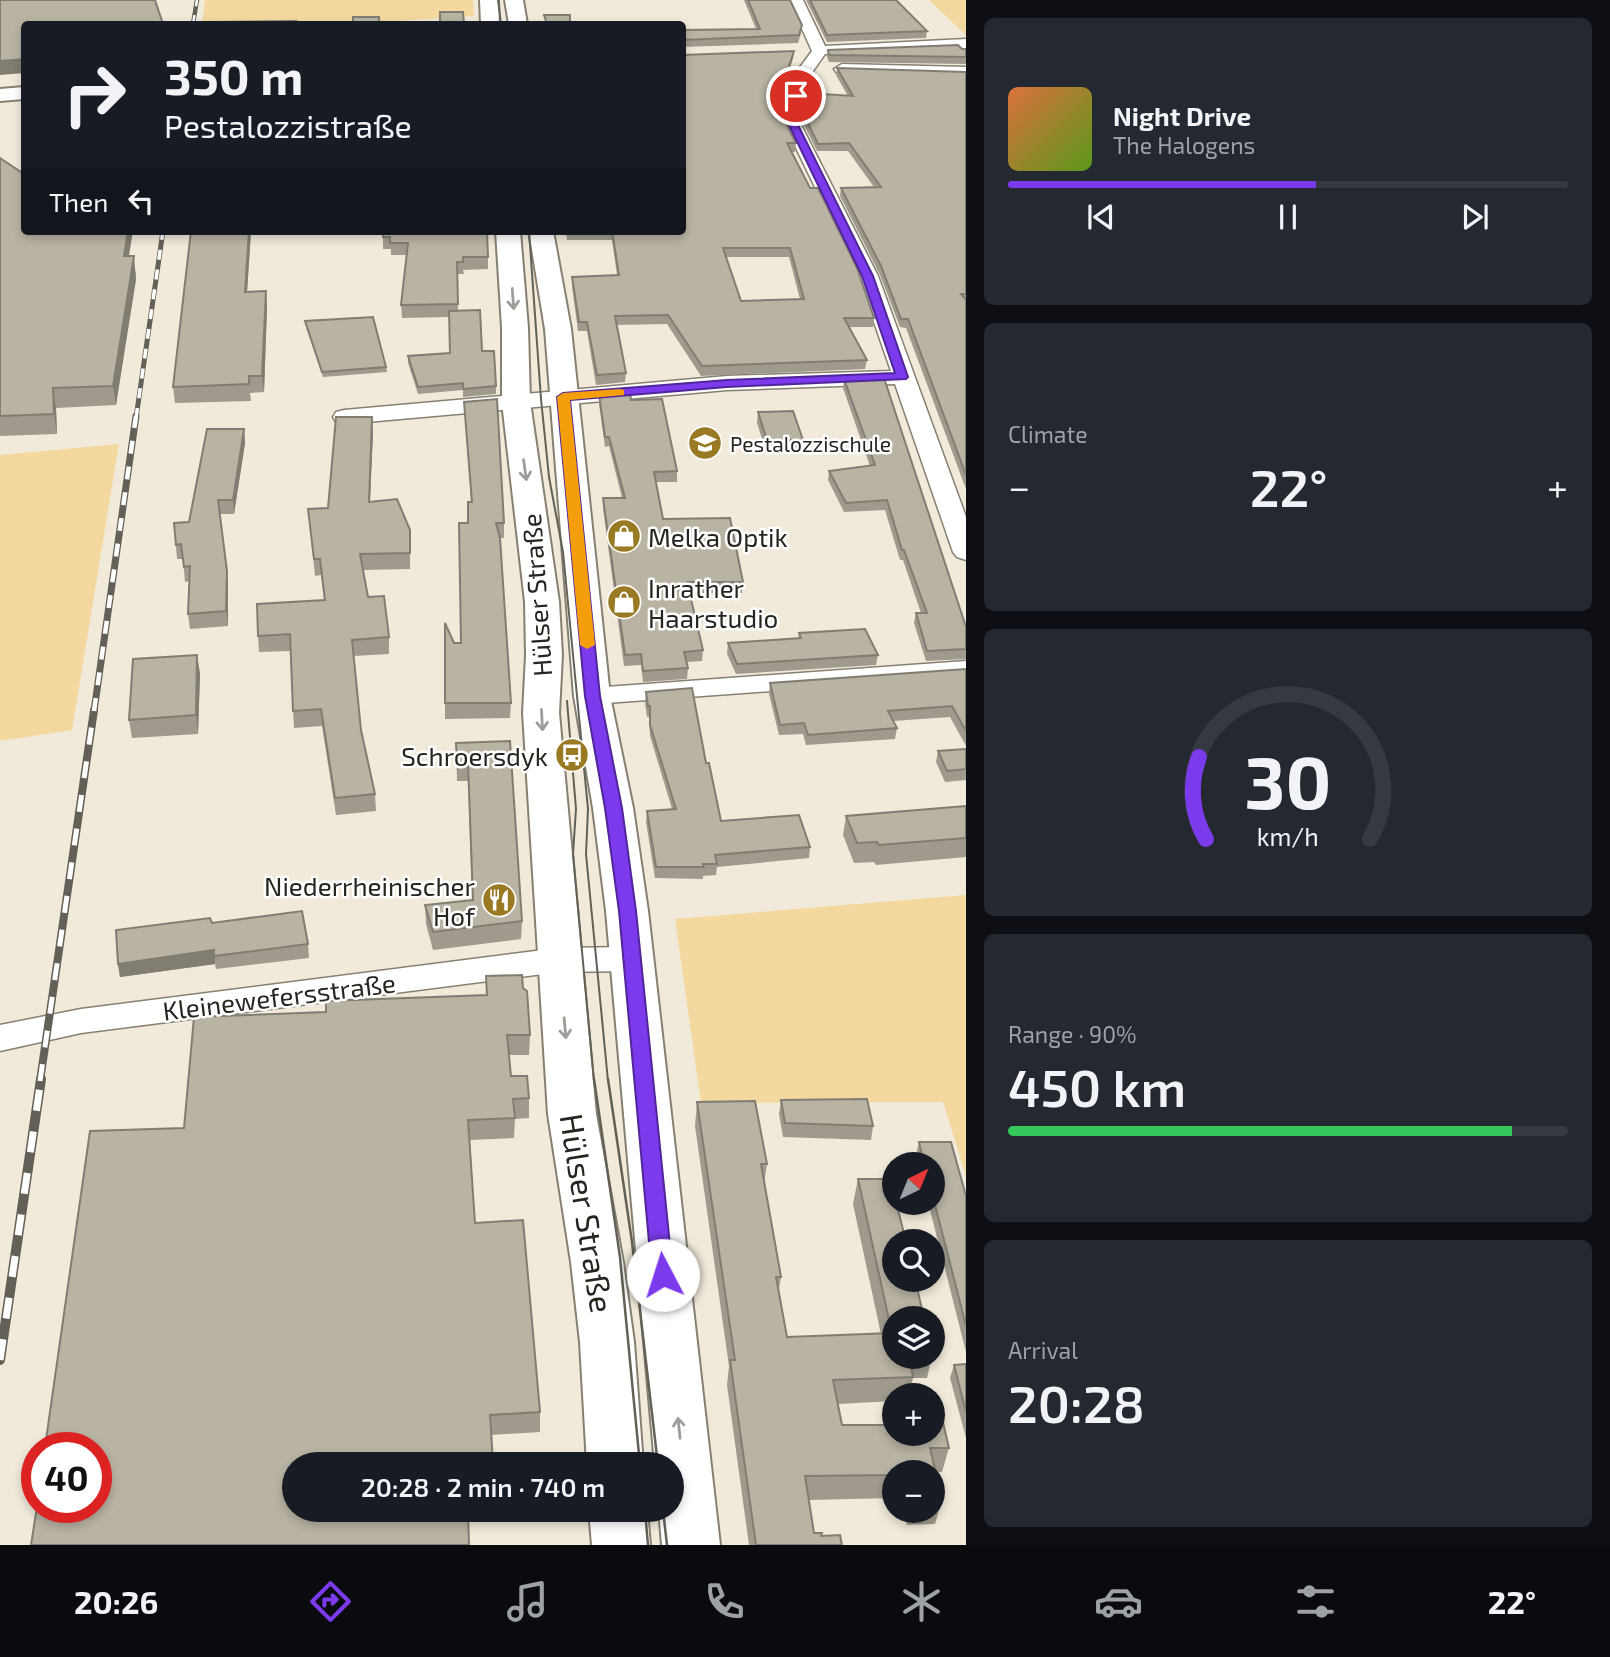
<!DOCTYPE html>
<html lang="en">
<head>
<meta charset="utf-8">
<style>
  :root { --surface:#171b24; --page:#242831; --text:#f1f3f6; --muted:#9ea1a6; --line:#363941; --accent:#7c3aed }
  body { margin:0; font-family:"Exo 2",sans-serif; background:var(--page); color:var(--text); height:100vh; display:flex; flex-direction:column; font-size:26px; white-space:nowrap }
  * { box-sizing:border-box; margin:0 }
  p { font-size:23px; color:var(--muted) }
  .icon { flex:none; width:38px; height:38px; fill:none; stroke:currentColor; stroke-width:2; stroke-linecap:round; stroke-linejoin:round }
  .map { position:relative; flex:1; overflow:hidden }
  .sheet { display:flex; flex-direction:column; gap:18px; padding:18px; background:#0d0f14; width:644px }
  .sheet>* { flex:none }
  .hud { position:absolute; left:21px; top:21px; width:665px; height:214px; border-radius:7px; box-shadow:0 4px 10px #0003; background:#171b24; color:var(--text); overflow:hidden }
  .needle { width:46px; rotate:43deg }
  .controls { position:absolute; left:882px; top:1152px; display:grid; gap:14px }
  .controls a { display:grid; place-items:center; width:63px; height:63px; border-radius:50%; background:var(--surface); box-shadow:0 4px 10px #0003; font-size:35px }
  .speed { position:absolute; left:21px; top:1432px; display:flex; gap:14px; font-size:35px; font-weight:700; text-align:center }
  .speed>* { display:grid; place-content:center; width:91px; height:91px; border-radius:50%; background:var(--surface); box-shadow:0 4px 10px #0003; line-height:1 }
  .speed .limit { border:10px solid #d22; background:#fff; color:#111 }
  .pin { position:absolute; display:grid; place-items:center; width:60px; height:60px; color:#fff; margin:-30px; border:4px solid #fff; border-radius:50%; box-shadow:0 2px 7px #0007 }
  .me { position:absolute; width:77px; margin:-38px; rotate:355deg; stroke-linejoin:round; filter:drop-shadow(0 0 5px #0008) }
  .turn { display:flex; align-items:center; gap:24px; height:147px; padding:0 28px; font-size:32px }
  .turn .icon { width:91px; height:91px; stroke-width:2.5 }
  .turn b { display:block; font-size:49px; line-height:60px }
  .then { display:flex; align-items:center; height:66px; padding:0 28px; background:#0003; gap:14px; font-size:26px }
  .big { font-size:52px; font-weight:600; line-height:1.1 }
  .sheet .tile { flex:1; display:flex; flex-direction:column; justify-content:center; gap:10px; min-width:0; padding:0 24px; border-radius:10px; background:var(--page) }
  .sheet .dial { align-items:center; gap:0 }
  .dial svg { height:182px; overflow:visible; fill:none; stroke:var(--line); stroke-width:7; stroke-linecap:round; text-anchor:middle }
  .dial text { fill:var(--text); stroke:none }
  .song { display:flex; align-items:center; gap:21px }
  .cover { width:84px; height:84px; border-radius:10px; background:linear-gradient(135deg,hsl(20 70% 55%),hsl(90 70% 35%)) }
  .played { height:7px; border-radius:4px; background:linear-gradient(90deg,var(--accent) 55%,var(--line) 55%) }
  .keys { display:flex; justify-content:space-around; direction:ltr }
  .heat { display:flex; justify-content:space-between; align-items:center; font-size:38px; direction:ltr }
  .charge { height:10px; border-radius:5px; background:linear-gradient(90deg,#34c759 90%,var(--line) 0) }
  .trip { position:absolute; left:282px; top:1452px; width:402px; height:70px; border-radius:35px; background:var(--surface); box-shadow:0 4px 10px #0003; font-weight:600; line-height:70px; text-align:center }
  .tabs { display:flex; height:112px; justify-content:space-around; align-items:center; background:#090b0e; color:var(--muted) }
  .tabs .icon { width:49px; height:49px }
  .tabs .selected { color:var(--accent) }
  .tabs b { font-size:32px; color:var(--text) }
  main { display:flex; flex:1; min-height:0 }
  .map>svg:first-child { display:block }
</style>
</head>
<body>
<main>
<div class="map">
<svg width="966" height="1545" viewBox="0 0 966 1545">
  <rect width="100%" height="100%" fill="#f1eadb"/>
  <path fill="#f3d99f" d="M205 0H473L474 16 353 24H202Z
    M929 0H966V35Z
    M119 444 72 730 0 741V455Z
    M966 895V1176L943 1102 701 1103 675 919Z"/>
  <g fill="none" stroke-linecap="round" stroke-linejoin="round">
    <g stroke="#868072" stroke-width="3">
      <path id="street" d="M789 0H803L825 46 966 39V49L825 54 811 74 798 119 878 276 966 517V560L957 557 953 552 895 384 727 390 344 424 336 422 333 417 336 412 344 410 727 376 891 371 858 276 782 119 795 74 812 51Z
        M842 64 966 67V77L836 72 834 69Z
        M966 661V677L592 704 582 702 578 696 582 690 592 688Z
        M632 947 644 951 649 959 644 967 632 971 559 972 81 1033 0 1051V1025L81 1009 559 948Z"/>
    </g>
    <g stroke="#868072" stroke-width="4">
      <path id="secondary" d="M480 0H498L499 24H481Z
        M505 0H523L527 24H509Z
        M24 87V99L0 101V89Z
        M496 231H520L528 328 530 402 559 602 562 655 559 713 596 1114 623 1262 634 1342 643 1465H587L580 1342 571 1262 548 1114 523 713 526 655 525 602 502 402V328Z
        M529 231H553L571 329 610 696 633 808 648 911 720 1545H662L659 1510H672V1465H655L606 911 593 808 574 696 545 329Z
        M589 1510H647L650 1545H592Z"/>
    </g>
    <use href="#street" fill="#fff" fill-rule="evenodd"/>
    <use href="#secondary" fill="#fff" fill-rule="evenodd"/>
    <path stroke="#636057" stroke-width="2" d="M498 0 501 24
      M529 231 541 399 549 477 563 552 588 809 586 854 608 1081
      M567 701 576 809 573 854 594 1081"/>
    <path stroke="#636057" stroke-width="2.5" d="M594 1079 620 1257 640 1465
      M608 1079 632 1242 658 1465
      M645 1510 648 1545
      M663 1510 667 1545"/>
    <g stroke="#636057" stroke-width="4.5">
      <path id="rail-far4" d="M193 24 197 0"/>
    </g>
    <g stroke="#636057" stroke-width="5">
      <path id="rail-far3" d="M136 418 163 231"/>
    </g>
    <g stroke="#636057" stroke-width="7">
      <path id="rail-far2" d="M94 711 136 416"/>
    </g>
    <g stroke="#636057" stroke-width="8">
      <path id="rail-far1" d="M40 1081 94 710"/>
    </g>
    <g stroke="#636057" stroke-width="10">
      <path id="rail" d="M0 1360 41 1079"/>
    </g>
    <use href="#rail-far4" stroke="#fff" stroke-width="2.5" stroke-dasharray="9" stroke-linecap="butt"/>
    <use href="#rail-far3" stroke="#fff" stroke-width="3.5" stroke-dasharray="10" stroke-linecap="butt"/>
    <use href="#rail-far2" stroke="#fff" stroke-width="4.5" stroke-dasharray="13" stroke-linecap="butt"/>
    <use href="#rail-far1" stroke="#fff" stroke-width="5" stroke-dasharray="17" stroke-linecap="butt"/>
    <use href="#rail" stroke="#fff" stroke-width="7" stroke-dasharray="21" stroke-linecap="butt"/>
  </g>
  <path fill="#9f9a8d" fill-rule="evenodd" d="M744 0H790L802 25 801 33 798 43 682 47V30L756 29Z
    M806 0H896L927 31 926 38 827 42Z
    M966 49V64L829 62 827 57 828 50Z
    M794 51 793 58 783 90H786L781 114 796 143 795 152H791L874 318 873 327H849L867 360 865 369 701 376 667 324 616 325 626 373 625 382 596 385 587 331H578L572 286V277L617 275 612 240H567L566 231H682ZM726 257H789L800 299 741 301Z
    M837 68 966 72V489L906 328 900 327 880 275 840 196 841 188 874 187 848 151H817L801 119 802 111 848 96 836 75Z
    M0 158 129 256 136 273 116 405 56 408 57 434 0 436Z
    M191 231H251L247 292 267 307 264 392 250 393 251 401 175 403 173 387Z
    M383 231 488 257V269L463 270 464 274H457L458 311 482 351 496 386V394L463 397V390L418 394 408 363V356L450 353 449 317 402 318 401 305 407 255H391V249H383Z
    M305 321 386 367 387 372 323 377 306 327Z
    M844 379 966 627V659L926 661 914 623 916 613H921L903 560H900L885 510 844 512 828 480 829 471 870 466 843 388Z
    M599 394 631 400 677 471V482H656L663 519 743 582 742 593H689L703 650 702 661 687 662 688 668 687 679 643 682 641 665 624 666 603 508V498H622L609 446 605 447 599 404Z
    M464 402 504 523V538H500L511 703 510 718 445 719V623L454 643H461L471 502Z
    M758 412 803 440 801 452 766 451 757 423Z
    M244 429 245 443 234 514H220L228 585V626L190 629 188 614 189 581 185 582 183 559H177L174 523 189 522Z
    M373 432 370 502 410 530V569L363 570 368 597 389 637V654L354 656 361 730 375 794 376 811 336 815 322 726 294 728 290 651 259 652 258 636 324 600 321 575 315 576 308 509 328 508Z
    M799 633 878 655 876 665 736 674 727 654 728 643 798 639Z
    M197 655 200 674 198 734 132 738 129 720Z
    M966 669V746L950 717 893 721 897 728 895 739 806 745 803 734 779 735 769 694 770 683Z
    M646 692 706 763 721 821 810 847 809 858 717 867 716 875 703 876V879L655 878 646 822 647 811 672 809 650 736 649 717H647L645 703Z
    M510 741 522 921 521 939 433 950 426 924 425 905 472 900 468 781H457L456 743Z
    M966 749V780L945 782 936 762 938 751Z
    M966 806V857L876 865 874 862 854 863 843 835 846 816Z
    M212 923 308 944 309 958 216 969 215 964 120 977 118 964Z
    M486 976 523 988 530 1035 529 1055H509L511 1076 529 1098V1118L515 1119 514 1138 470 1140 475 1223 540 1412V1432L491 1435 493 1465H294L184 1128 326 1012 486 995Z
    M781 1100 873 1126 871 1140 783 1137 779 1114Z
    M697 1102 767 1164 764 1184 781 1277 779 1289 787 1337 881 1334 853 1204 858 1179H891L894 1356H932L927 1378H913L909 1395H894V1401L838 1404 842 1425 949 1448 942 1472H935L942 1500 935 1524 907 1525 903 1510H933V1472H894V1498L809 1500 814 1533 842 1545H749L727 1385 729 1366 695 1126Z
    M919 1142 966 1196V1352L928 1202H933V1164H918L916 1155Z
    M966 1364V1438L950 1378 954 1365Z"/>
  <path fill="#827d73" d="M794 51 793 58 780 98 781 90Z
    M24 59V73L0 75V61Z
    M128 231H133L126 274 124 256Z
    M249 231H251L246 308 245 292Z
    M134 256 136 280 116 405 113 386Z
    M266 291 267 307 264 392 262 376Z
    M53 388 56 408 57 434 54 414Z
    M372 417 373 432 369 518V502Z
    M244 429 245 443 234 514 233 500Z
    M227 571 228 585V626L226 611Z
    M197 655 200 674 198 734 196 715Z
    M214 950 215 964 120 977 118 964Z"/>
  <path fill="#b9b3a4" stroke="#827d73" stroke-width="2" fill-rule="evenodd" d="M0 0H155L163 24H24V59L0 61Z
    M748 0H790L802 25 799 35 682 40V30L760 29Z
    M810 0H896L927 31 827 35Z
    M440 12H463L464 24H440Z
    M544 15H570V24H547Z
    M353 17H379V24H353Z
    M296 21 295 24H210V22Z
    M958 45 962 49H966V57L829 55 828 50Z
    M794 51 781 90H786L780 112 796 143H787L810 188H818L857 268 874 318H844L867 360 702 366 668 315 615 316 626 373 597 375 587 322H579L572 277 619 275 612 231H682V55ZM723 248H790L804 299 741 301Z
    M837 68 966 72V294H961L966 300V475L908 319H901L881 266 841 188 881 187 849 143 818 144 802 111 807 93 853 96Z
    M0 158 24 174V231H128L124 256H134L113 386 53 388 54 414 0 416Z
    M191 231H249L245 292 266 291 262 376H249V384L173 387Z
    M383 231H487L488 257H463V262H457L458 304 401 305 408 243H390V237H383Z
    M480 310 482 351H494L496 386 463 389V383L418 387 408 356 450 353 449 311Z
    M373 317 386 367 322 372 305 321Z
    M884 378 966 627V649L927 651 916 613H927L904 550H902L887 500 846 503 829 471 875 465 844 379Z
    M630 392 631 400 662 399 677 471 654 472 663 519 730 518 743 582H687L703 650 684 652 688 668 643 671 641 654 625 655 603 498H625L609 437H605L599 394Z
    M497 399 504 523H496L500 538 511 703H445V623L454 643H461L459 523H468V502H472L464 402Z
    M793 411 803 440H767L758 412Z
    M336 417H372L369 502 397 499 410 530V553L360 554 368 597 384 596 389 637 352 640 361 730 375 794 335 798 321 709 293 711 290 634 258 636 257 604 325 600 320 559H314L308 509 328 508Z
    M207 429H244L233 500H218L227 571 226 611 188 614 190 566 184 567 181 544 176 545 174 523 189 522Z
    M865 629 878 655 737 664 728 643 801 638 799 633Z
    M197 655 196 715 129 720 133 659Z
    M966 669V731L952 706 888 711 897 728 808 735 804 723 780 725 770 683Z
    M692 688 706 763H709L721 821 799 815 810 847 715 855 717 864H703L704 867H656L647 811 676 809 650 725V706H648L646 692Z
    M510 741 522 921 433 932 425 905 473 900 468 763H457L456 743Z
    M966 749V769L947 771 938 751Z
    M966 806V838L879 845 877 842 857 843 846 816Z
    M302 911 308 944 214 956V950L118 964 116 930 210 918 212 923Z
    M522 975 523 988 527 991 530 1035H507L511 1076H527L529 1098 513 1099 515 1118 468 1120 475 1223 523 1220 540 1412 490 1415 493 1462 465 1464V1465H294V1510H468L469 1545H31L37 1507H96V1447H45L90 1131 184 1128 194 1017 326 1012V1001L487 995 486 976Z
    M867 1099 873 1126 785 1123 781 1100Z
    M755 1101 767 1164H761L781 1277H776L787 1337 892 1333 858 1179H891L894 1193V1202H896L906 1241H894V1279H915L924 1318H894V1356H909L913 1377 833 1380 842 1425H894V1433H933V1415L941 1414 949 1448H930L942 1500 933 1501V1472H894V1475L805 1476 814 1533H822L821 1536 840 1535 842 1545H756L730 1360H735L697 1102Z
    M919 1142H951L966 1196V1326L933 1197V1164H924Z
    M966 1364V1412L954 1365Z"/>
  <defs><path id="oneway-shaft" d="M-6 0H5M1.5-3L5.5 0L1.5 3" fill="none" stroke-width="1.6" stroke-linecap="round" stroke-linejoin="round" transform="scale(1.75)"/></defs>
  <g stroke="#9e9d9a">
    <use href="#oneway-shaft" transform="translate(513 299) rotate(86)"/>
    <use href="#oneway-shaft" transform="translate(525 470) rotate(82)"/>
    <use href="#oneway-shaft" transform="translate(542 720) rotate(87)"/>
    <use href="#oneway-shaft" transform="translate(565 1028) rotate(85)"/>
    <use href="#oneway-shaft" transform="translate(679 1428) rotate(-96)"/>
  </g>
  <path fill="#7c3aed" stroke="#51269a" stroke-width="2" d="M796 94 801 96 795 119 873 276 908 377 906 379 727 387 570 400 600 696 622 808 636 911 673 1275 670 1281 663 1284 655 1281 652 1275 619 911 605 808 585 696 557 397 563 393 727 380 895 373 862 276 786 119 792 96Z"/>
  <path fill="#f59e0b" d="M620 389 624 390V395L570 400 595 645 587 649 580 645 557 397 563 393Z"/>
  <defs>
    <g id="school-disc" transform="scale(1.75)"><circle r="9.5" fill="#9a7923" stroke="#fff"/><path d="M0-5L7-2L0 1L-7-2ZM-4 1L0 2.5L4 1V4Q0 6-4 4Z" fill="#fff"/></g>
    <g id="shop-disc" transform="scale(1.75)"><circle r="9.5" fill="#9a7923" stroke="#fff"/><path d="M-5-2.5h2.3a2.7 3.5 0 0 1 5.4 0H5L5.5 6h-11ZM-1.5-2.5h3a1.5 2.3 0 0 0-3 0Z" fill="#fff"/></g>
    <g id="bus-disc" transform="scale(1.75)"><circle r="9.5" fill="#9a7923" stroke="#fff"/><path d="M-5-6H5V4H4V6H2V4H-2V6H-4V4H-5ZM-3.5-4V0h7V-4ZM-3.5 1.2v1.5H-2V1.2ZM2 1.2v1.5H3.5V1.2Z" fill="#fff"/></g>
    <g id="restaurant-disc" transform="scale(1.75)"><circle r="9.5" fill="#9a7923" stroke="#fff"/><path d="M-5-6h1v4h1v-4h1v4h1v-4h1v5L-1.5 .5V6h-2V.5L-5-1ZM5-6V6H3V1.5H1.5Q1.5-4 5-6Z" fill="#fff"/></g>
  </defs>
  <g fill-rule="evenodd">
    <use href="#school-disc" x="705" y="443"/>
    <use href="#shop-disc" x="624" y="536"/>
    <use href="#shop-disc" x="624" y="602"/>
    <use href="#bus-disc" x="572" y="755"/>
    <use href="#restaurant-disc" x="499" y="900"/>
  </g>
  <g text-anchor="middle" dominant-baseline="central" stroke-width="5" stroke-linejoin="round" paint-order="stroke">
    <g font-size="21" fill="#27251f" stroke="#fff" text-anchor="start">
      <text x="730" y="443">Pestalozzischule</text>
    </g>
    <g font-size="26" fill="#27251f" stroke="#fff" text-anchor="start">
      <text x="648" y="536">Melka Optik</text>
      <text x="648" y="587">Inrather<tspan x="648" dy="30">Haarstudio</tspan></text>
      <text x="548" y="755" text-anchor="end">Schroersdyk</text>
      <text x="475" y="885" text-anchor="end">Niederrheinischer<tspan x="475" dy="30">Hof</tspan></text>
    </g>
    <g font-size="26" fill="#27251f" stroke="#fff">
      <text transform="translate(536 595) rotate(-94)">Hülser Straße</text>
      <text transform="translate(279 996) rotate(-7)">Kleinewefersstraße</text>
    </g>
    <g font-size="32" fill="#27251f" stroke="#fff">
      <text transform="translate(588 1213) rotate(81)">Hülser Straße</text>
    </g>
  </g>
</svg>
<div class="controls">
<a><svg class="needle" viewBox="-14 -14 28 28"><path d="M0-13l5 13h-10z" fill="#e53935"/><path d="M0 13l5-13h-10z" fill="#9ea1a6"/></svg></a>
<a><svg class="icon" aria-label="search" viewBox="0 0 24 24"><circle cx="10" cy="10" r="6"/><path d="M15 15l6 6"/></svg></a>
<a><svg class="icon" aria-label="layers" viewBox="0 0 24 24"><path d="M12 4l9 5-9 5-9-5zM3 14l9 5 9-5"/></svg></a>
<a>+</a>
<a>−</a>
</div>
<div class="speed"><div class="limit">40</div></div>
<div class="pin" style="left:796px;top:96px;background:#d93025"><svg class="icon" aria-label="arrive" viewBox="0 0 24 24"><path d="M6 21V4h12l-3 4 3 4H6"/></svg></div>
<svg class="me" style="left:663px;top:1275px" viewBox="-20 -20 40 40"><circle r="19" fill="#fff"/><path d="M0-13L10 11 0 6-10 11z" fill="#7c3aed"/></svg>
<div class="trip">20:28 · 2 min · 740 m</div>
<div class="hud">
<div class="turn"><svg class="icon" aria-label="right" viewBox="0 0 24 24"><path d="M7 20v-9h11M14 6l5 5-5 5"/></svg><div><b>350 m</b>Pestalozzistraße</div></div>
<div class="then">Then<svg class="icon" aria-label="left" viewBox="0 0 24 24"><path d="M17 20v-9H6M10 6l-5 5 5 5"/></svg></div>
</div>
</div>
<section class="sheet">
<div class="tile">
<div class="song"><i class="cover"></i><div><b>Night Drive</b><p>The Halogens</p></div></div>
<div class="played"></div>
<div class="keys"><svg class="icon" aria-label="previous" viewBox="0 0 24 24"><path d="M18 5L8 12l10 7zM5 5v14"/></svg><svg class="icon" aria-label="pause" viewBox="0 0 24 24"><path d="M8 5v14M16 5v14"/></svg><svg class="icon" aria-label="next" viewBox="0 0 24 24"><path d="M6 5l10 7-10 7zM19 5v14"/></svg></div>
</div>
<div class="tile"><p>Climate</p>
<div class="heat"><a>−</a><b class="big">22°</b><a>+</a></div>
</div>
<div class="tile dial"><svg viewBox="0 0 100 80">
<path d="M14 69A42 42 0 1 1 86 69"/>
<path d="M14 69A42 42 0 0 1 11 33" stroke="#7c3aed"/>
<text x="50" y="56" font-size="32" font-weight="700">30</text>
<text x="50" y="72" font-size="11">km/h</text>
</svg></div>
<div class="tile"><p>Range · 90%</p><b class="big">450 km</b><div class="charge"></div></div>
<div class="tile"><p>Arrival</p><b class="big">20:28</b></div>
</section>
</main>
<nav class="tabs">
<b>20:26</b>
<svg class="icon selected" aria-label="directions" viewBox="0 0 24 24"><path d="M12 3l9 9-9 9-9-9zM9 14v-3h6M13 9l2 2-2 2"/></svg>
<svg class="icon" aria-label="music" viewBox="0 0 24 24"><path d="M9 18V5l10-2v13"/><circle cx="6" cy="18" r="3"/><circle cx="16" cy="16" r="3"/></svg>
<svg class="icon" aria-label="phone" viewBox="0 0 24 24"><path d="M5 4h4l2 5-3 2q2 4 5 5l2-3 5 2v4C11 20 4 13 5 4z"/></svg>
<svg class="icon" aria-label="climate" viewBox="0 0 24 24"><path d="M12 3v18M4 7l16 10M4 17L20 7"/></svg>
<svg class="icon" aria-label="car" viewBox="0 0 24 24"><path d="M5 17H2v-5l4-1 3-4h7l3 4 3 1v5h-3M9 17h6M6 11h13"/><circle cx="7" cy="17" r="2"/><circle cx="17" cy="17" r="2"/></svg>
<svg class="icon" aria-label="filters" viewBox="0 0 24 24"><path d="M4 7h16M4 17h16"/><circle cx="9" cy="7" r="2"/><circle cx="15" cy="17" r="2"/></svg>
<b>22°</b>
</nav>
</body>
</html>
